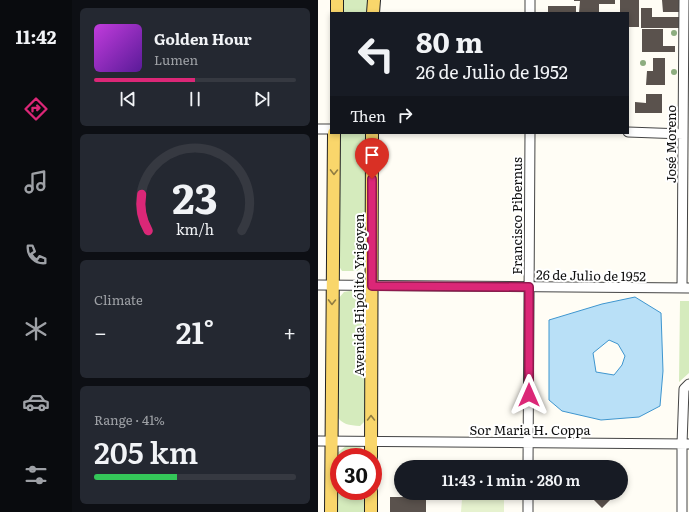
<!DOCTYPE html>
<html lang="en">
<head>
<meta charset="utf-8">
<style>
  :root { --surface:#171b24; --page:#242831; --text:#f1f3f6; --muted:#9ea1a6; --line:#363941; --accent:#db2777 }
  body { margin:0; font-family:Literata,serif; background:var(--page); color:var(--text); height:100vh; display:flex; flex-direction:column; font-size:15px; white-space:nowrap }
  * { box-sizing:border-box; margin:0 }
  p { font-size:13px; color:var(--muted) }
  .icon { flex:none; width:22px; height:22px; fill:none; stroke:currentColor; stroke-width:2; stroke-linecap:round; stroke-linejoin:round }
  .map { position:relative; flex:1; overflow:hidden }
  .drawer { display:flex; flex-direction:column; gap:8px; padding:8px; background:#0d0f14; width:246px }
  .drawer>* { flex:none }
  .hud { position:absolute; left:12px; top:12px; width:299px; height:122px; border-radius:0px; box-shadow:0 2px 6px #0003; background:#171b24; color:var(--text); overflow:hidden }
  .speed { position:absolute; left:12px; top:448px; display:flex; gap:8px; font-size:20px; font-weight:700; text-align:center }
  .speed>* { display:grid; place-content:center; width:52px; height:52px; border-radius:50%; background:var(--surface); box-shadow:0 2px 6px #0003; line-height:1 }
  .speed .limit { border:6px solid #d22; background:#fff; color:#111 }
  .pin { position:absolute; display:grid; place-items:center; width:34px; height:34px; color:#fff; margin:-41px -17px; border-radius:50% 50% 50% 0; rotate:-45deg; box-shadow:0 0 4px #0007 }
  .pin .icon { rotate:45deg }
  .me { position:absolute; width:44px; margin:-22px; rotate:0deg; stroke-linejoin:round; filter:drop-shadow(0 0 3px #0008) }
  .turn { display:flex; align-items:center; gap:14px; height:84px; padding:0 20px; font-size:18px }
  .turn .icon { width:52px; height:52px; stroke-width:2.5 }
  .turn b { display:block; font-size:28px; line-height:34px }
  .then { display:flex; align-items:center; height:38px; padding:0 20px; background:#0003; gap:8px; font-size:15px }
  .big { font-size:30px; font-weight:600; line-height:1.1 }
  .drawer .widget { flex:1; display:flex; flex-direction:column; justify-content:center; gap:6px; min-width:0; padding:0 14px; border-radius:6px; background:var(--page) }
  .drawer .dial { align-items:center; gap:0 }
  .dial svg { height:104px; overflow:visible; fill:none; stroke:var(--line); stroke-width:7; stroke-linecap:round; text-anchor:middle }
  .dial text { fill:var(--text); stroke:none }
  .song { display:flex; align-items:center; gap:12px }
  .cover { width:48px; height:48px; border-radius:6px; background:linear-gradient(135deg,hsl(290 70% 55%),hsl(270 70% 35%)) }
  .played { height:4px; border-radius:2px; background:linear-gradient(90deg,var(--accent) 50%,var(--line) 50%) }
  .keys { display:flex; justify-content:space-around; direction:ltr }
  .heat { display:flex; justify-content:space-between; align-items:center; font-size:22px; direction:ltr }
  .charge { height:6px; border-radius:3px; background:linear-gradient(90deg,#34c759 41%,var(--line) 0) }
  .trip { position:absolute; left:76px; top:460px; width:234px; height:40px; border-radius:20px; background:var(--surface); box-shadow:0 2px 6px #0003; font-weight:600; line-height:40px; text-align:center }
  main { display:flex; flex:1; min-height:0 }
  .menu { display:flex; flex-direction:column; width:72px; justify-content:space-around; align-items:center; background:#090b0e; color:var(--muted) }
  .menu .icon { width:28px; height:28px }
  .menu .selected { color:var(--accent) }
  .menu b { font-size:18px; color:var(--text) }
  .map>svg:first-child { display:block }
</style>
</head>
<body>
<main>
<nav class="menu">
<b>11:42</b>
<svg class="icon selected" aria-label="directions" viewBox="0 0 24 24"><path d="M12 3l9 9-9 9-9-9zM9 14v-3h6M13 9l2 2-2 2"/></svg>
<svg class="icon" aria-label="music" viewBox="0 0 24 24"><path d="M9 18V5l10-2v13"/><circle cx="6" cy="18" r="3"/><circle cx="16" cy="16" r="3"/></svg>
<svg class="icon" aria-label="phone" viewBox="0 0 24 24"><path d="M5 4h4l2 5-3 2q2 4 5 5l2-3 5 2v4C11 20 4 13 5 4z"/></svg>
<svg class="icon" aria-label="climate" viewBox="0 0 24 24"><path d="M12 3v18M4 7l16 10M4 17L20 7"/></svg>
<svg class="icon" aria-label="car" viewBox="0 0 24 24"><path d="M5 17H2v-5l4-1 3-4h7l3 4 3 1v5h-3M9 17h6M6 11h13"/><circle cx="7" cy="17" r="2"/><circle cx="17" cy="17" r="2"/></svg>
<svg class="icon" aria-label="filters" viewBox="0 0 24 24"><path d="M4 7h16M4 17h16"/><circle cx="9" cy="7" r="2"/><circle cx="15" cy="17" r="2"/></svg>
</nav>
<section class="drawer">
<div class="widget">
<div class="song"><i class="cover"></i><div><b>Golden Hour</b><p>Lumen</p></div></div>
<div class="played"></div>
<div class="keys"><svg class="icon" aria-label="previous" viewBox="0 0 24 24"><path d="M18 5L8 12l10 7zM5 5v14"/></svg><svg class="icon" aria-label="pause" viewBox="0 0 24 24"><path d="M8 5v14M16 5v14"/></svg><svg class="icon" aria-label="next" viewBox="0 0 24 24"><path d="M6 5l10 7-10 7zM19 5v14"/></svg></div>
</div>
<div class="widget dial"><svg viewBox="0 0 100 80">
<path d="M14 69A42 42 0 1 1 86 69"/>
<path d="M14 69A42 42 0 0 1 9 41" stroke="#db2777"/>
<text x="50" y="56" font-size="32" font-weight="700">23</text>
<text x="50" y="72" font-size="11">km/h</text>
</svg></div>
<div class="widget"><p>Climate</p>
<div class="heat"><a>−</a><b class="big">21°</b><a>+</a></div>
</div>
<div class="widget"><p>Range · 41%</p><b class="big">205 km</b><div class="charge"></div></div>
</section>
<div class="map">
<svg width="371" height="512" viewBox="0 0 371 512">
  <rect width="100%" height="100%" fill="#fffdf5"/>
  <path fill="#d5ebbd" d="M24 0H50V13H24Z
    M21 133H49L48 264 39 271H24L19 263Z
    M37 290 45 293 49 305V419L42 426C31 425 24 425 18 415L20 299 26 292Z
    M362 301H371V373L361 382Z
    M28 446 42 447 47 452V457H21V491H47V512H18V454Z"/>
  <path fill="#e6f2cf" d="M144 499H186V512H143Z"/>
  <path fill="#b9e0f7" stroke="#3f96cf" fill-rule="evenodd" d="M317 297 343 313 345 371 342 406 321 417 283 420 244 411 231 400V320L284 304ZM291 340 300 344 307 356 304 365 296 375 278 372 275 353Z"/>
  <path fill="#5a524d" d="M256 0H297V4H281V13H261L262 1H256Z
    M302 0H321V27H310V13H302Z
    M344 0H361V12H345Z
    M230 6H258V13H230Z
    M323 8H334V17H362V28H323Z
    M324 29H345V46H357V52H324Z
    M335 58H347V85H328L329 71H335Z
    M328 94H344V113H317V102L328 103Z
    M98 493H108V512H72V497H98Z
    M269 493H293L296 496 284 508Z"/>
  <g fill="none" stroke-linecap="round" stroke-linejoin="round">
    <g stroke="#444" stroke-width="11">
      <path id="minor" d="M212 13V0
        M0 129H13
        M310 132 365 134
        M0 285 371 288
        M364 288 366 0
        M0 441 371 444
        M210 467 212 133
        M210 512V493
        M364 512V444L366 389 371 384"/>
    </g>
    <g stroke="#222" stroke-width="14">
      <path id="major" d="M19 13V0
        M55 13 56 0
        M53 457 54 133
        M13 512 16 133
        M53 512V491"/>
    </g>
    <use href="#minor" stroke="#fff" stroke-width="9"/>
    <use href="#major" stroke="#f9d66b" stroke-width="12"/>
  </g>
  <g fill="#8dad7f">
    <circle cx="356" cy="33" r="3"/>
    <circle cx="325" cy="63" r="3"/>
    <circle cx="356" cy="72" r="3"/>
  </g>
  <defs><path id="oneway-chevron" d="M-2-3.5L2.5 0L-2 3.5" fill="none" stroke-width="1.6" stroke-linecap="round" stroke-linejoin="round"/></defs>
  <g stroke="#917d42">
    <use href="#oneway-chevron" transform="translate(16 172) rotate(91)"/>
    <use href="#oneway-chevron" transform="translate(14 302) rotate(91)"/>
    <use href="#oneway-chevron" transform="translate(53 418) rotate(-90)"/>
  </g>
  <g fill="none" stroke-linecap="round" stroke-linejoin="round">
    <g stroke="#8e194d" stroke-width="10">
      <path id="route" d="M54 179V286L211 287V395"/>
    </g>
    <use href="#route" stroke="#db2777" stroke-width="7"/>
  </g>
  <g text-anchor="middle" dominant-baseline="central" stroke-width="4" stroke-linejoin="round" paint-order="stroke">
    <g font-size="13" fill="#111" stroke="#fff">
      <text transform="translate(352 144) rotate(-90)">José Moreno</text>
      <text transform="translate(198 216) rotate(-90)">Francisco Pibernus</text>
      <text transform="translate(273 275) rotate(1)">26 de Julio de 1952</text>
      <text transform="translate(40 295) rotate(-90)">Avenida Hipólito Yrigoyen</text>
      <text x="212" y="429">Sor Maria H. Coppa</text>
    </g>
  </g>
</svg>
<div class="speed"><div class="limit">30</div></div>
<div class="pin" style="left:54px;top:179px;background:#d93025"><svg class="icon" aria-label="arrive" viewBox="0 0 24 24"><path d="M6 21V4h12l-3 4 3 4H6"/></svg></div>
<svg class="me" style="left:211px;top:395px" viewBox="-20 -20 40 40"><path d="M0-17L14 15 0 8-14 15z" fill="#db2777" stroke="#fff" stroke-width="4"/></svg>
<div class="trip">11:43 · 1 min · 280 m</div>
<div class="hud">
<div class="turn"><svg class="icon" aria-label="left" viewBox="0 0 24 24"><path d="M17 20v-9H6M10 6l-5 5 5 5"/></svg><div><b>80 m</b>26 de Julio de 1952</div></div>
<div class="then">Then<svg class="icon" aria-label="right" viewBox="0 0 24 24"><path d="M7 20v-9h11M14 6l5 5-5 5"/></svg></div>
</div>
</div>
</main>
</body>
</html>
